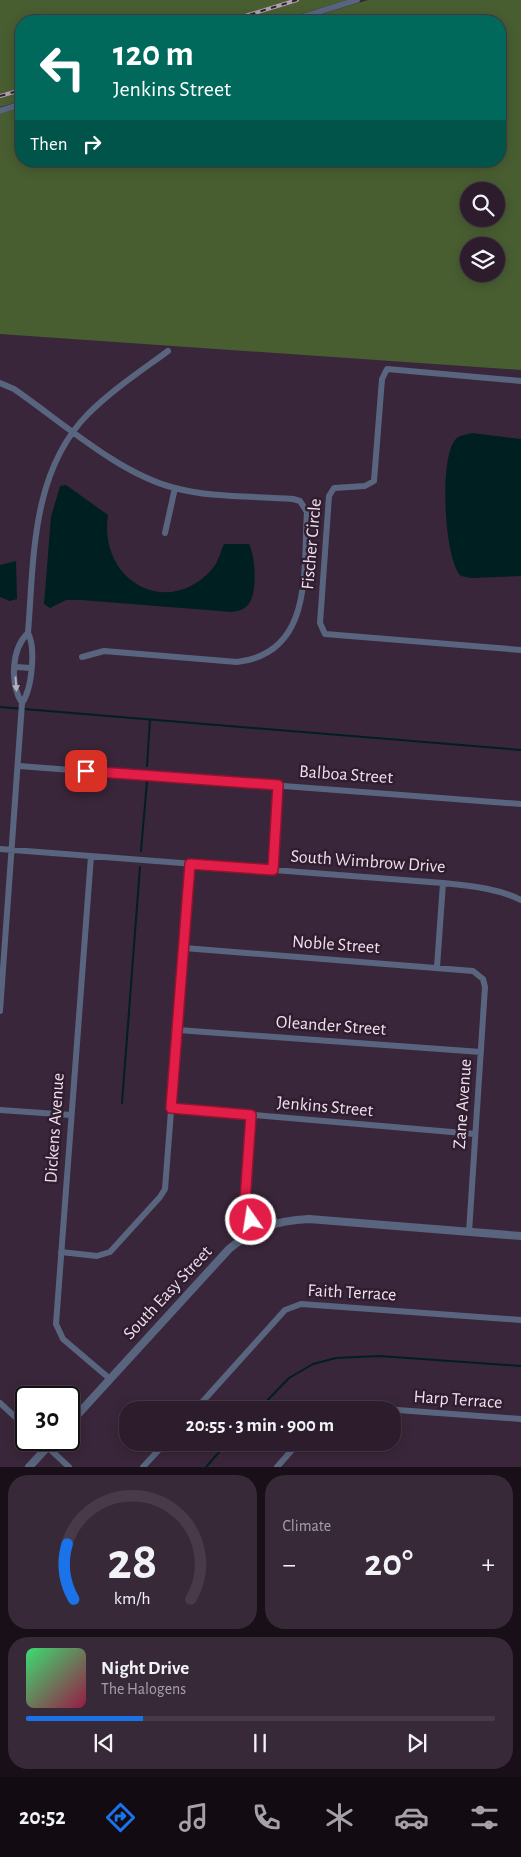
<!DOCTYPE html>
<html lang="en">
<head>
<meta charset="utf-8">
<style>
  :root { --surface:#2c1c2c; --page:#382938; --text:#f1f3f6; --muted:#a6a1a9; --line:#483a48; --accent:#1a73e8 }
  body { margin:0; font-family:"Alegreya Sans",sans-serif; background:var(--page); color:var(--text); height:100vh; display:flex; flex-direction:column; font-size:19px; white-space:nowrap }
  * { box-sizing:border-box; margin:0 }
  p { font-size:16px; color:var(--muted) }
  .icon { flex:none; width:28px; height:28px; fill:none; stroke:currentColor; stroke-width:2; stroke-linecap:round; stroke-linejoin:round }
  .map { position:relative; height:1467px; overflow:hidden }
  .sheet { display:flex; flex-direction:column; gap:8px; padding:8px; background:#180f18; flex:1 }
  .sheet>* { flex:none }
  .guide { position:absolute; left:15px; top:15px; width:491px; height:152px; border-radius:20px; box-shadow:0 2px 12px #0003,0 0 0 1px var(--line); background:#00695c; color:#fff; overflow:hidden }
  .controls { position:absolute; left:460px; top:182px; display:grid; gap:10px }
  .controls a { display:grid; place-items:center; width:45px; height:45px; border-radius:50%; background:var(--surface); box-shadow:0 2px 12px #0003,0 0 0 1px var(--line); font-size:25px }
  .speed { position:absolute; left:15px; top:1386px; display:flex; gap:10px; font-size:25px; font-weight:700; text-align:center }
  .speed>* { display:grid; place-content:center; width:65px; height:65px; border-radius:50%; background:var(--surface); box-shadow:0 2px 12px #0003,0 0 0 1px var(--line); line-height:1 }
  .speed .limit { border:2px solid #111; border-radius:8px; background:#fff; color:#111 }
  .pin { position:absolute; display:grid; place-items:center; width:42px; height:42px; color:#fff; margin:-21px; border-radius:10px; box-shadow:0 2px 8px #0006 }
  .me { position:absolute; width:55px; margin:-28px; rotate:347deg; stroke-linejoin:round; filter:drop-shadow(0 0 4px #0008) }
  .turn { display:flex; align-items:center; gap:18px; height:105px; padding:0 15px; font-size:22px }
  .turn .icon { width:65px; height:65px; stroke-width:2.5 }
  .turn b { display:block; font-size:35px; line-height:42px }
  .then { display:flex; align-items:center; height:48px; padding:0 15px; background:#0003; gap:10px; font-size:19px }
  .big { font-size:38px; font-weight:600; line-height:1.1 }
  .sheet .card { flex:1; display:flex; flex-direction:column; justify-content:center; gap:8px; min-width:0; padding:0 18px; border-radius:20px; background:var(--page) }
  .sheet .dial { align-items:center; gap:0 }
  .dial svg { height:130px; overflow:visible; fill:none; stroke:var(--line); stroke-width:7; stroke-linecap:round; text-anchor:middle }
  .dial text { fill:var(--text); stroke:none }
  .song { display:flex; align-items:center; gap:15px }
  .cover { width:60px; height:60px; border-radius:8px; background:linear-gradient(135deg,hsl(140 70% 55%),hsl(340 70% 35%)) }
  .played { height:5px; border-radius:2px; background:linear-gradient(90deg,var(--accent) 25%,var(--line) 25%) }
  .keys { display:flex; justify-content:space-around; direction:ltr }
  .heat { display:flex; justify-content:space-between; align-items:center; font-size:28px; direction:ltr }
  .sheet .tiles { flex:1; display:grid; gap:8px; grid-template-columns:1fr 1fr }
  .card:last-child { grid-column:span 2 }
  .trip { position:absolute; left:119px; top:1401px; width:282px; height:50px; border-radius:20px; background:var(--surface); box-shadow:0 2px 12px #0003,0 0 0 1px var(--line); font-weight:600; line-height:50px; text-align:center }
  .tab-bar { display:flex; height:80px; justify-content:space-around; align-items:center; background:#120b12; color:var(--muted) }
  .tab-bar .icon { width:35px; height:35px }
  .tab-bar .selected { color:var(--accent) }
  .tab-bar b { font-size:22px; color:var(--text) }
  .map>svg:first-child { display:block }
</style>
</head>
<body>
<div class="map">
<svg width="521" height="1467" viewBox="0 0 521 1467">
  <rect width="100%" height="100%" fill="#3a263a"/>
  <path fill="#485e31" fill-rule="evenodd" d="M0 0H347L278 21H21V101L0 107Z
    M368 0H521V370L0 334V114L21 107V161H500V21H299ZM469 191H496V219H469ZM469 246H496V274H469Z"/>
  <path fill="#001f20" d="M472 433 521 439V576L471 578 461 576C444 560 439 459 455 440 459 435 466 435 472 433Z
    M66 485 108 515C98 582 169 620 213 568 218 562 221 551 224 544H249C256 557 258 596 247 606 243 610 237 611 232 612L81 600H66L50 608 44 604 51 517 60 486Z
    M16 561 17 599 10 601 0 597V565Z"/>
  <g fill="none" stroke-linecap="round" stroke-linejoin="round">
    <path stroke="#001f20" stroke-width="2" d="M0 707 521 750
      M147 766 150 719
      M141 851 147 781
      M122 1103 140 867
      M258 1410 289 1378 313 1364 336 1358 379 1356 521 1366
      M206 1467 228 1442"/>
    <path stroke="#59657e" stroke-width="6" d="M289 21 357 0
      M0 111 21 104
      M521 381 387 369 382 379 374 481 365 486 334 488 329 496 320 623 325 634 521 650
      M0 383 14 389C62 422 119 474 175 488 211 498 256 496 293 499L300 501 307 512C303 570 314 653 237 662L104 651 82 657
      M165 533 175 488
      M16 667 31 668
      M22 703C32 689 36 648 28 633 34 558 31 472 88 414 112 390 141 371 168 351
      M22 703C10 684 11 649 28 633
      M19 766 521 804
      M0 849 443 883C470 886 497 888 521 900
      M91 856 56 1324 63 1339 110 1379
      M273 870 278 785
      M184 948 473 971 483 979 485 987 469 1232
      M437 967 443 883
      M0 1011 22 703
      M178 1030 481 1052
      M171 1108 475 1134
      M0 1110 71 1115
      M251 1115 245 1201 255 1230
      M61 1252 97 1256 110 1252 160 1197 165 1189 190 864
      M0 1403 26 1427
      M195 1410 285 1310 301 1304 521 1320
      M333 1410 343 1406 521 1419
      M40 1440 69 1467
      M143 1467 166 1442
      M277 1467 299 1442"/>
    <path stroke="#59657e" stroke-width="8" d="M69 1424 229 1249C256 1227 275 1221 309 1219L521 1236
      M29 1467 54 1440"/>
    <g stroke="#b0a0af" stroke-width="4">
      <path id="rail" d="M229 21 297 0
        M0 96 21 90"/>
    </g>
    <use href="#rail" stroke="#301d2f" stroke-width="2" stroke-dasharray="5.5" stroke-linecap="butt"/>
  </g>
  <defs><path id="oneway-solid" d="M-6-.8H1V-3.2L6.5 0L1 3.2V.8H-6Z" transform="scale(1.25)"/></defs>
  <use fill="#b2afc1" href="#oneway-solid" transform="translate(16 684) rotate(86)"/>
  <g fill="none" stroke-linecap="round" stroke-linejoin="round">
    <g stroke="#92132f" stroke-width="12">
      <path id="route" d="M86 771 278 785 273 870 190 864 171 1108 251 1115 245 1201 251 1220"/>
    </g>
    <use href="#route" stroke="#e11d48" stroke-width="9"/>
  </g>
  <g text-anchor="middle" dominant-baseline="central" stroke-width="5" stroke-linejoin="round" paint-order="stroke">
    <g font-size="18" fill="#eee0ed" stroke="#301d2f">
      <text transform="translate(312 544) rotate(-85)">Fischer Circle</text>
      <text transform="translate(346 775) rotate(4)">Balboa Street</text>
      <text transform="translate(368 862) rotate(4)">South Wimbrow Drive</text>
      <text transform="translate(336 945) rotate(4)">Noble Street</text>
      <text transform="translate(331 1026) rotate(4)">Oleander Street</text>
      <text transform="translate(463 1104) rotate(-86)">Zane Avenue</text>
      <text transform="translate(325 1107) rotate(5)">Jenkins Street</text>
      <text transform="translate(55 1128) rotate(-86)">Dickens Avenue</text>
      <text transform="translate(168 1293) rotate(-47)">South Easy Street</text>
      <text transform="translate(352 1293) rotate(3)">Faith Terrace</text>
      <text transform="translate(458 1400) rotate(4)">Harp Terrace</text>
    </g>
  </g>
</svg>
<div class="controls">
<a><svg class="icon" aria-label="search" viewBox="0 0 24 24"><circle cx="10" cy="10" r="6"/><path d="M15 15l6 6"/></svg></a>
<a><svg class="icon" aria-label="layers" viewBox="0 0 24 24"><path d="M12 4l9 5-9 5-9-5zM3 14l9 5 9-5"/></svg></a>
</div>
<div class="speed"><div class="limit">30</div></div>
<div class="pin" style="left:86px;top:771px;background:#d93025"><svg class="icon" aria-label="arrive" viewBox="0 0 24 24"><path d="M6 21V4h12l-3 4 3 4H6"/></svg></div>
<svg class="me" style="left:251px;top:1220px" viewBox="-20 -20 40 40"><circle r="17" fill="#e11d48" stroke="#fff" stroke-width="3"/><path d="M0-11L8 9 0 5-8 9z" fill="#fff"/></svg>
<div class="trip">20:55 · 3 min · 900 m</div>
<div class="guide">
<div class="turn"><svg class="icon" aria-label="left" viewBox="0 0 24 24"><path d="M17 20v-9H6M10 6l-5 5 5 5"/></svg><div><b>120 m</b>Jenkins Street</div></div>
<div class="then">Then<svg class="icon" aria-label="right" viewBox="0 0 24 24"><path d="M7 20v-9h11M14 6l5 5-5 5"/></svg></div>
</div>
</div>
<section class="sheet">
<div class="tiles">
<div class="card dial"><svg viewBox="0 0 100 80">
<path d="M14 69A42 42 0 1 1 86 69"/>
<path d="M14 69A42 42 0 0 1 10 35" stroke="#1a73e8"/>
<text x="50" y="56" font-size="32" font-weight="700">28</text>
<text x="50" y="72" font-size="11">km/h</text>
</svg></div>
<div class="card"><p>Climate</p>
<div class="heat"><a>−</a><b class="big">20°</b><a>+</a></div>
</div>
<div class="card">
<div class="song"><i class="cover"></i><div><b>Night Drive</b><p>The Halogens</p></div></div>
<div class="played"></div>
<div class="keys"><svg class="icon" aria-label="previous" viewBox="0 0 24 24"><path d="M18 5L8 12l10 7zM5 5v14"/></svg><svg class="icon" aria-label="pause" viewBox="0 0 24 24"><path d="M8 5v14M16 5v14"/></svg><svg class="icon" aria-label="next" viewBox="0 0 24 24"><path d="M6 5l10 7-10 7zM19 5v14"/></svg></div>
</div>
</div>
</section>
<nav class="tab-bar">
<b>20:52</b>
<svg class="icon selected" aria-label="directions" viewBox="0 0 24 24"><path d="M12 3l9 9-9 9-9-9zM9 14v-3h6M13 9l2 2-2 2"/></svg>
<svg class="icon" aria-label="music" viewBox="0 0 24 24"><path d="M9 18V5l10-2v13"/><circle cx="6" cy="18" r="3"/><circle cx="16" cy="16" r="3"/></svg>
<svg class="icon" aria-label="phone" viewBox="0 0 24 24"><path d="M5 4h4l2 5-3 2q2 4 5 5l2-3 5 2v4C11 20 4 13 5 4z"/></svg>
<svg class="icon" aria-label="climate" viewBox="0 0 24 24"><path d="M12 3v18M4 7l16 10M4 17L20 7"/></svg>
<svg class="icon" aria-label="car" viewBox="0 0 24 24"><path d="M5 17H2v-5l4-1 3-4h7l3 4 3 1v5h-3M9 17h6M6 11h13"/><circle cx="7" cy="17" r="2"/><circle cx="17" cy="17" r="2"/></svg>
<svg class="icon" aria-label="filters" viewBox="0 0 24 24"><path d="M4 7h16M4 17h16"/><circle cx="9" cy="7" r="2"/><circle cx="15" cy="17" r="2"/></svg>
</nav>
</body>
</html>
